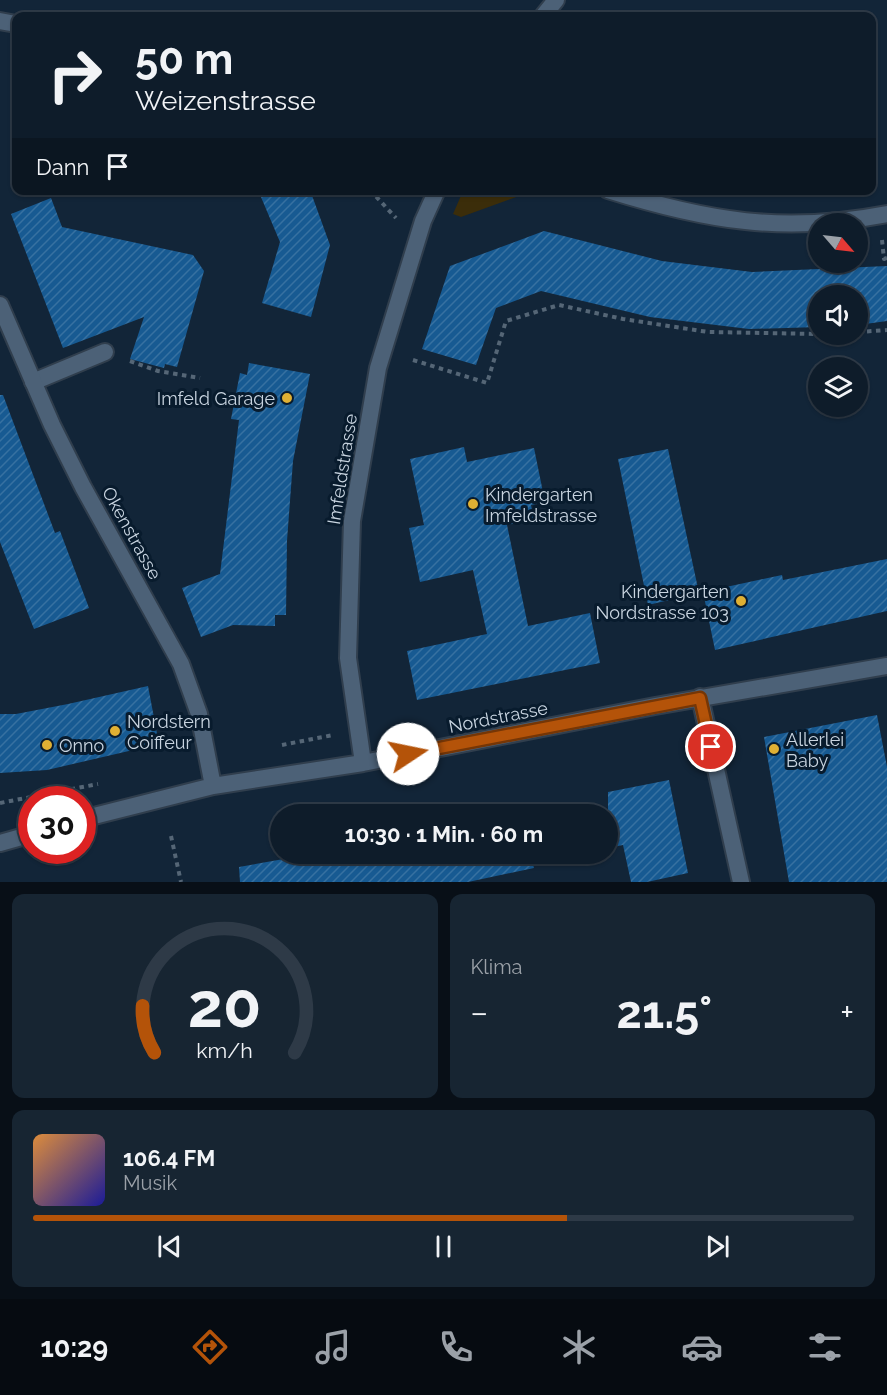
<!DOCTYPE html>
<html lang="de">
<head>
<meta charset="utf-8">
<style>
  :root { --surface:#0e1c2a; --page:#172532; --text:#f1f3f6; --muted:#9ba1a8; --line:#2e3a47; --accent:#b45309 }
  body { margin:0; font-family:Raleway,sans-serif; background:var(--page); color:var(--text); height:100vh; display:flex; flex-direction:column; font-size:22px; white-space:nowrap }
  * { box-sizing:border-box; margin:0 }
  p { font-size:20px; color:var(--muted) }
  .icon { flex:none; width:33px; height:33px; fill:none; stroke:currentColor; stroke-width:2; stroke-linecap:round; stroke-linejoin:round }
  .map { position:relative; height:882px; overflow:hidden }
  .sheet { display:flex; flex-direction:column; gap:12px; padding:12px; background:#080f17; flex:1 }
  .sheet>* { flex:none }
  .guide { position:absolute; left:12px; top:12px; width:864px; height:183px; border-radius:12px; box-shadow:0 2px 4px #0004,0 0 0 2px var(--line); background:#0e1c2a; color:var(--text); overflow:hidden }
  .needle { width:39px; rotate:118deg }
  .fabs { position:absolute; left:808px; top:213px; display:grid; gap:12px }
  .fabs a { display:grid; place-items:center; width:60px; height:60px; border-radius:50%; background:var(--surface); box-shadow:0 2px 4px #0004,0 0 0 2px var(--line); font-size:30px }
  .speed { position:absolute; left:18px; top:786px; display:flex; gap:12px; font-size:30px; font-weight:700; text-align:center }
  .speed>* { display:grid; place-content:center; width:78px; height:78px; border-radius:50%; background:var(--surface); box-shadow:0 2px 4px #0004,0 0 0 2px var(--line); line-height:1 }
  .speed .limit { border:9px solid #d22; background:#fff; color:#111 }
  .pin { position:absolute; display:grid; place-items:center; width:51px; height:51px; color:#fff; margin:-26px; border:3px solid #fff; border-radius:50%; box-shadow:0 2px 6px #0007 }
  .me { position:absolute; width:66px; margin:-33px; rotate:79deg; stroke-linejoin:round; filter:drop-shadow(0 0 4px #0008) }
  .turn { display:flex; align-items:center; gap:21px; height:126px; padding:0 24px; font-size:27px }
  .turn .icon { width:78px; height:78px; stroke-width:2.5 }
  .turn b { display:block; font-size:42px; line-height:51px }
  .then { display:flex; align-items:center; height:57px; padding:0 24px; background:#0003; gap:12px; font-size:22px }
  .big { font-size:45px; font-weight:700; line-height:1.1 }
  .sheet .widget { flex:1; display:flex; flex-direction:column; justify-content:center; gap:9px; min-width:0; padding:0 21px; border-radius:12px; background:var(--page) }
  .sheet .dial { align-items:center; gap:0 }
  .dial svg { height:156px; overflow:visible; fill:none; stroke:var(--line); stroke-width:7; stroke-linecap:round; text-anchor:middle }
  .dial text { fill:var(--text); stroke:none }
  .song { display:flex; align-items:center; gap:18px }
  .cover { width:72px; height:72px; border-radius:9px; background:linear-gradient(135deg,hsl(30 70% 55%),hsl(240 70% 35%)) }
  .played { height:6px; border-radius:3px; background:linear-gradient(90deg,var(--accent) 65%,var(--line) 65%) }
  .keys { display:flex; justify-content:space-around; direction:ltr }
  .heat { display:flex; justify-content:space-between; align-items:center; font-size:33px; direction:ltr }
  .sheet .tiles { flex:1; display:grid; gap:12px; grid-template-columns:1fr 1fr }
  .widget:last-child { grid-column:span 2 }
  .trip { position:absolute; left:270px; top:804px; width:348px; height:60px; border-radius:30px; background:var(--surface); box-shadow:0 2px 4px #0004,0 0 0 2px var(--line); font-weight:700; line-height:60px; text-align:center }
  .dock { display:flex; height:96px; justify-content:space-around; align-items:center; background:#060b11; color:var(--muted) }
  .dock .icon { width:42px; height:42px }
  .dock .on { color:var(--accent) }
  .dock b { font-size:27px; color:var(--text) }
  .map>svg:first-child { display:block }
</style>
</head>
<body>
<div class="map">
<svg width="887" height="882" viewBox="0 0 887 882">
  <defs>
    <pattern id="building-hatch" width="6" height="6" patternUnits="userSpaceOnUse" patternTransform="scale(1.5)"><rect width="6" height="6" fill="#175a92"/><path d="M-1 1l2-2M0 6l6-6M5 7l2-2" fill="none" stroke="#3771a1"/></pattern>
  </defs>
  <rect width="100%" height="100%" fill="#122538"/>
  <path fill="#3b2d0a" d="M463 191V190L533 191 461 217 453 214Z"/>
  <path fill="url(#building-hatch)" d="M258 190H310L330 245 311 317 262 303 280 242Z
    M51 198 62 227 193 255 204 271 177 367 165 364 164 368 130 359 144 317 63 348 11 214Z
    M544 231 662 261 752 272 887 266V321L858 325V296H819V327L749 329 650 317 541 291 496 308 476 365 422 349 450 266Z
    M249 363 310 374 293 461 287 541 286 615H275V626L233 625 201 637 182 588 220 574 239 420 231 419 240 373 247 375Z
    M0 395H3L55 533 60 531 89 608 34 629 0 542Z
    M464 447 467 462 534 448 545 502 531 505 534 520 507 525 528 626 590 613 600 663 417 700 407 651 487 634 473 570 420 582 409 528 424 525 410 459Z
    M668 449 699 593 648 605 618 459Z
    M887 559V611L715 650 703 592 782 575 783 580Z
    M148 686 159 744 47 770 0 773V714H16L68 704Z
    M877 715 887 767V882H789L764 737Z
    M669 780 688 873 647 882H631L623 845 608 848V792Z
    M312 854H530L534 868 468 882H240L239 867Z"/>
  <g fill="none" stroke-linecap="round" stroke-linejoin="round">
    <g stroke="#303e4d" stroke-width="20">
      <path id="service" d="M33 382 105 352"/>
    </g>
    <g stroke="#303e4d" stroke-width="20">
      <path id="minor" d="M543 16 556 0
        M0 21 16 24
        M608 190C707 221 783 234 887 214
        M0 305 52 425 83 487 181 664 199 714 213 786
        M700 697 741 882
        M363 763 348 658 352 521 378 368 423 221 437 190
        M82 819 213 786 363 763 655 706 887 666
        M0 843 32 834"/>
    </g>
    <path stroke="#556676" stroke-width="4" stroke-dasharray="4.5 4.5" stroke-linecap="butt" d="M370 190 396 218
      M882 240 884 259 887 258
      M858 332 887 330
      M413 360 487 383 506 321 559 305 623 319 708 332 819 334
      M130 361 158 371 200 378
      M282 745 333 735
      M0 803 98 784
      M171 836 181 882"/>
    <use href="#service" stroke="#4c6177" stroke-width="16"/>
    <use href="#minor" stroke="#4c6177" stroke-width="16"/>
  </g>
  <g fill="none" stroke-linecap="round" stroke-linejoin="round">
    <g stroke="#753606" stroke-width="15">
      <path id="route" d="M408 754 700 698 711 747"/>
    </g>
    <use href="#route" stroke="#b45309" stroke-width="10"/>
  </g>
  <g fill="#dfb034" stroke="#081b2d" stroke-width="2">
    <circle cx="287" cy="398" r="6"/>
    <circle cx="473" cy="504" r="6"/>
    <circle cx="741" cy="601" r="6"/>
    <circle cx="115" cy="731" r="6"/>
    <circle cx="47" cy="745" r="6"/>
    <circle cx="774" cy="749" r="6"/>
  </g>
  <g text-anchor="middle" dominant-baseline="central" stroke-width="6" stroke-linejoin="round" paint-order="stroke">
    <g font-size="18" fill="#c8d4e0" stroke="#081b2d" text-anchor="start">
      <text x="275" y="398" text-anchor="end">Imfeld Garage</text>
      <text x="485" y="494">Kindergarten<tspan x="485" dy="21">Imfeldstrasse</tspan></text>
      <text x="729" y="591" text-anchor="end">Kindergarten<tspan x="729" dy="21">Nordstrasse 103</tspan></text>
      <text x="127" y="721">Nordstern<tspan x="127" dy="21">Coiffeur</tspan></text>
      <text x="786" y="739">Allerlei<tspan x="786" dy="21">Baby</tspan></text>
      <text x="59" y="745">Onno</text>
    </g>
    <g font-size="18" fill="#c8d4e0" stroke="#081b2d">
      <text transform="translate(342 469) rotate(-81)">Imfeldstrasse</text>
      <text transform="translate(132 533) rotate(61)">Okenstrasse</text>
      <text transform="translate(498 717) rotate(-11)">Nordstrasse</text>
    </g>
  </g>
</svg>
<div class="fabs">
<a><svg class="needle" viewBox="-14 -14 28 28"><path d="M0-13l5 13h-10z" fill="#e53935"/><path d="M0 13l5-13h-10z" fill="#9ba1a8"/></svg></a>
<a><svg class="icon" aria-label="sound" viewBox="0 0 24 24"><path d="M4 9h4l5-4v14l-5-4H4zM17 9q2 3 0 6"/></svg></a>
<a><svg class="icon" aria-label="layers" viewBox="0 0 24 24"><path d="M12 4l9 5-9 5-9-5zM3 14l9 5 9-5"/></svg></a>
</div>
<div class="speed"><div class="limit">30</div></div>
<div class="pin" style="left:711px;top:747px;background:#d93025"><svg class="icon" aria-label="arrive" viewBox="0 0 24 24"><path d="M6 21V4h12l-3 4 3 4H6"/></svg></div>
<svg class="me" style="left:408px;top:754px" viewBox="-20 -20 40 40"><circle r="19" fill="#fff"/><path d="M0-13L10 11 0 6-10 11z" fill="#b45309"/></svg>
<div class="trip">10:30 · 1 Min. · 60 m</div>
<div class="guide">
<div class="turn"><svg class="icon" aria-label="right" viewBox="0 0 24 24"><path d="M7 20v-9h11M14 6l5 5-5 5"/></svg><div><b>50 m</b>Weizenstrasse</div></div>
<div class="then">Dann<svg class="icon" aria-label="arrive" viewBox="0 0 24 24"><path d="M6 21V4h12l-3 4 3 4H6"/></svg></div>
</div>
</div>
<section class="sheet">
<div class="tiles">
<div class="widget dial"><svg viewBox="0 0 100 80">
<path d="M14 69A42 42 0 1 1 86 69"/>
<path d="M14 69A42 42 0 0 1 8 45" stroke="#b45309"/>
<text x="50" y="56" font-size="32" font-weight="700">20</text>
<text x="50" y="72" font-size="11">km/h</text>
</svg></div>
<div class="widget"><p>Klima</p>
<div class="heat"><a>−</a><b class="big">21.5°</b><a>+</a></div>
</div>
<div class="widget">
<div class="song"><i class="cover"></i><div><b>106.4 FM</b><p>Musik</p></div></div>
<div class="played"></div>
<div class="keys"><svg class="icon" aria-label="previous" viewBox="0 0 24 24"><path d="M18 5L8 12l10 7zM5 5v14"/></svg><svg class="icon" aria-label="pause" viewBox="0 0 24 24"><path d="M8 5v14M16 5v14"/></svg><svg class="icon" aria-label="next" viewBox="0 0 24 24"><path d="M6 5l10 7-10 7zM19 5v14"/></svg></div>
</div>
</div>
</section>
<nav class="dock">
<b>10:29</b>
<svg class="icon on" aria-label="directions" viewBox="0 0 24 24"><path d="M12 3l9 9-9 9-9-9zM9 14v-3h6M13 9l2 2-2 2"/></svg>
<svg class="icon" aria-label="music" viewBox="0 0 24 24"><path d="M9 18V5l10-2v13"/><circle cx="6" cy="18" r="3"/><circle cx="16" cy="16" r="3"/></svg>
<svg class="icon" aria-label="phone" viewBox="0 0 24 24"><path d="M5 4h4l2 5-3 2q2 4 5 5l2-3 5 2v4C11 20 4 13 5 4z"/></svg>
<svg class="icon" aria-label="climate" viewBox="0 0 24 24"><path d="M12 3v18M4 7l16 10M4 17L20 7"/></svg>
<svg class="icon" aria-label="car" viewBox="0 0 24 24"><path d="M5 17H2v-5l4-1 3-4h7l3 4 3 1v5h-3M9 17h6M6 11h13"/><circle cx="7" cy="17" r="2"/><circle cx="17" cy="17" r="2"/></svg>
<svg class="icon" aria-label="filters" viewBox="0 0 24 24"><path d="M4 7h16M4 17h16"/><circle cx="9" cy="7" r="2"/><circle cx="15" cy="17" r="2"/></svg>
</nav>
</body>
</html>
